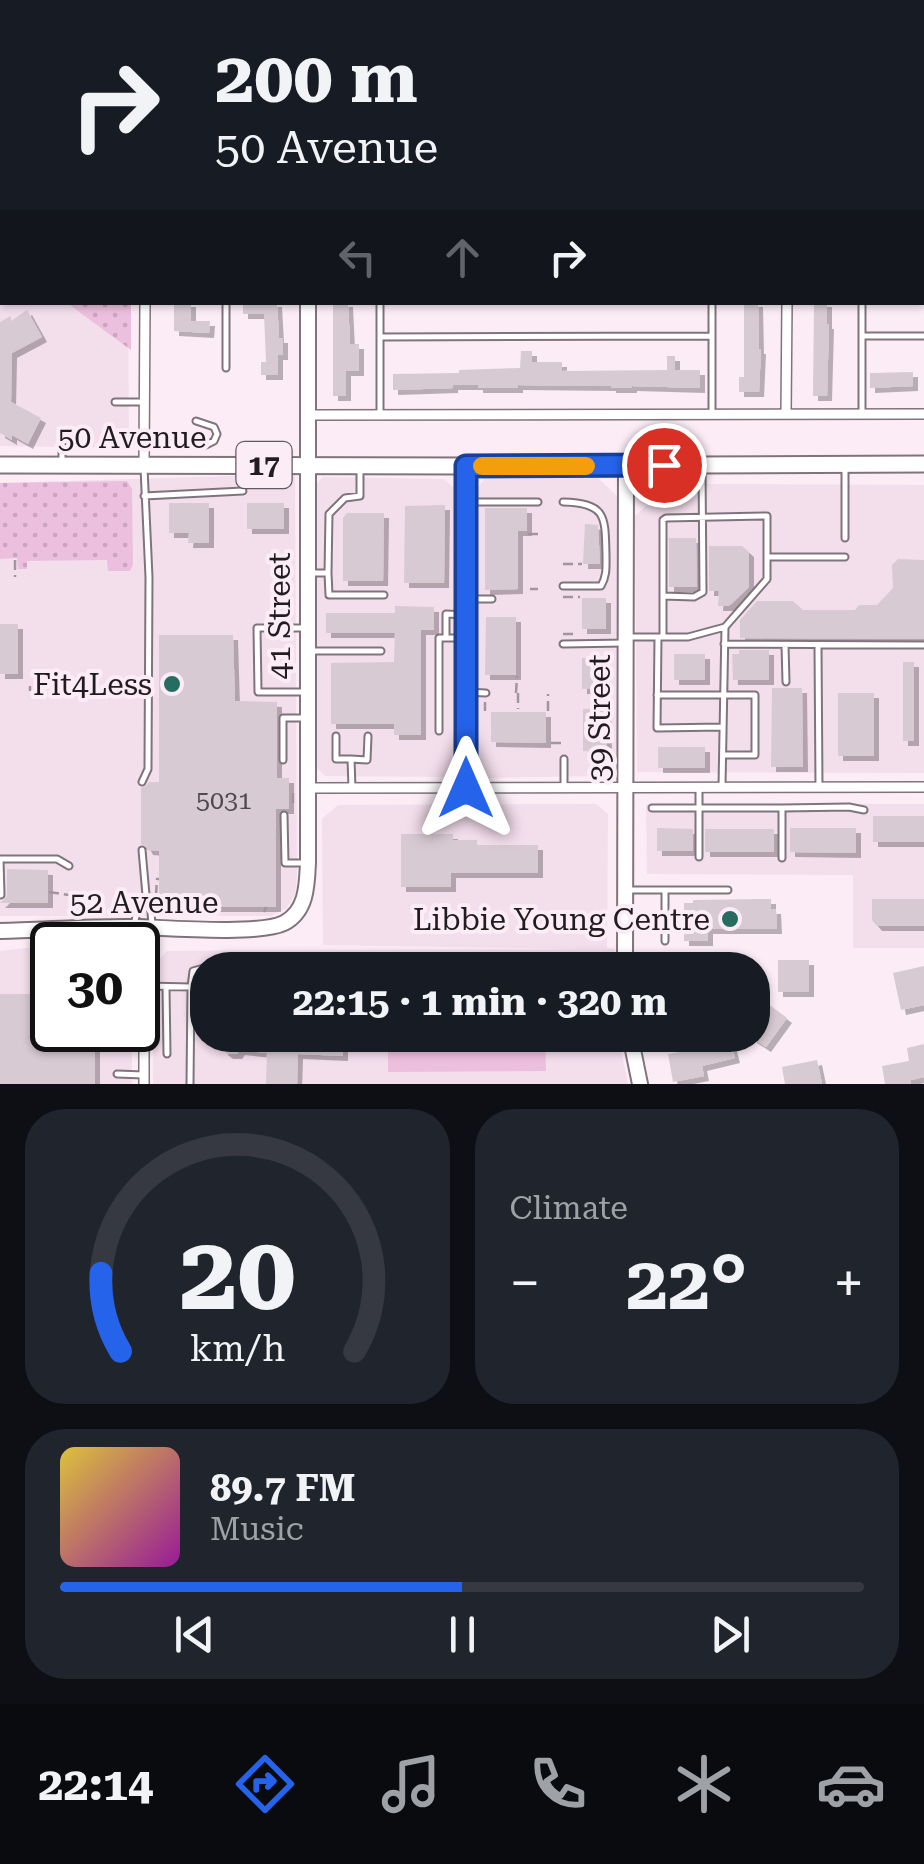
<!DOCTYPE html>
<html lang="en">
<head>
<meta charset="utf-8">
<style>
  :root { --surface:#171b24; --page:#20242c; --text:#f1f3f6; --muted:#9ea1a6; --line:#363941; --accent:#2563eb }
  body { margin:0; font-family:"Roboto Serif",serif; background:var(--page); color:var(--text); height:100vh; display:flex; flex-direction:column; font-size:38px; white-space:nowrap }
  * { box-sizing:border-box; margin:0 }
  p { font-size:32px; color:var(--muted) }
  .icon { flex:none; width:55px; height:55px; fill:none; stroke:currentColor; stroke-width:2; stroke-linecap:round; stroke-linejoin:round }
  .map { position:relative; height:1084px; overflow:hidden }
  .panel { display:flex; flex-direction:column; gap:25px; padding:25px; background:#0d0f14; flex:1 }
  .panel>* { flex:none }
  .guide { position:absolute; left:0px; top:0px; width:925px; height:305px; box-shadow:0 2px 8px #0004; background:#171b24; color:var(--text); overflow:hidden }
  .speed { position:absolute; left:30px; top:922px; display:flex; gap:20px; font-size:50px; font-weight:700; text-align:center }
  .speed>* { display:grid; place-content:center; width:130px; height:130px; border-radius:50%; background:var(--surface); box-shadow:0 2px 8px #0004; line-height:1 }
  .speed .limit { border:5px solid #111; border-radius:15px; background:#fff; color:#111 }
  .pin { position:absolute; display:grid; place-items:center; width:85px; height:85px; color:#fff; margin:-42px; border:5px solid #fff; border-radius:50%; box-shadow:0 2px 10px #0007 }
  .me { position:absolute; width:110px; margin:-55px; rotate:0deg; stroke-linejoin:round; filter:drop-shadow(0 0 8px #0008) }
  .turn { display:flex; align-items:center; gap:35px; height:210px; padding:0 50px; font-size:45px }
  .turn .icon { width:130px; height:130px; stroke-width:2.5 }
  .turn b { display:block; font-size:70px; line-height:85px }
  .lanes { display:flex; align-items:center; height:95px; padding:0 50px; background:#0003; justify-content:center; gap:50px; direction:ltr }
  .lanes .off { opacity:.35 }
  .big { font-size:75px; font-weight:700; line-height:1.1 }
  .panel .widget { flex:1; display:flex; flex-direction:column; justify-content:center; gap:15px; min-width:0; padding:0 35px; border-radius:40px; background:var(--page) }
  .panel .dial { align-items:center; gap:0 }
  .dial svg { height:260px; overflow:visible; fill:none; stroke:var(--line); stroke-width:7; stroke-linecap:round; text-anchor:middle }
  .dial text { fill:var(--text); stroke:none }
  .song { display:flex; align-items:center; gap:30px }
  .cover { width:120px; height:120px; border-radius:15px; background:linear-gradient(135deg,hsl(50 70% 55%),hsl(300 70% 35%)) }
  .played { height:10px; border-radius:5px; background:linear-gradient(90deg,var(--accent) 50%,var(--line) 50%) }
  .keys { display:flex; justify-content:space-around; direction:ltr }
  .heat { display:flex; justify-content:space-between; align-items:center; font-size:55px; direction:ltr }
  .panel .tiles { flex:1; display:grid; gap:25px; grid-template-columns:1fr 1fr }
  .widget:last-child { grid-column:span 2 }
  .trip { position:absolute; left:190px; top:952px; width:580px; height:100px; border-radius:40px; background:var(--surface); box-shadow:0 2px 8px #0004; font-weight:700; line-height:100px; text-align:center }
  .tab-bar { display:flex; height:160px; justify-content:space-around; align-items:center; background:#090b0e; color:var(--muted) }
  .tab-bar .icon { width:70px; height:70px }
  .tab-bar .active { color:var(--accent) }
  .tab-bar b { font-size:45px; color:var(--text) }
  .map>svg:first-child { display:block }
</style>
</head>
<body>
<div class="map">
<svg width="924" height="1084" viewBox="0 0 924 1084">
  <defs>
    <pattern id="grass-dots" width="8" height="8" patternUnits="userSpaceOnUse" patternTransform="scale(2.5)"><rect width="8" height="8" fill="#edbfde"/><path d="M2 2h.1M6 6h.1" fill="none" stroke="#cba4be" stroke-width="1.8" stroke-linecap="round"/></pattern>
    <filter id="shadow"><feDropShadow dx="5" dy="5" stdDeviation="0" flood-color="#0004"/></filter>
  </defs>
  <rect width="100%" height="100%" fill="#fbecf6"/>
  <path fill="#f3deec" d="M0 269H2V302L128 303 129 443 124 448 0 446Z
    M295 474 297 876 295 894 287 908 271 916H0V483Z
    M323 477 443 479 459 492 457 765 443 777 325 776 317 768 315 486Z
    M485 478H598L618 497V751L602 776 486 778 476 766V491Z
    M678 484 924 485V773L637 772 635 516 657 496Z
    M596 804 608 814 607 948 615 949V970H208V1035H618L628 1084H153L154 965 167 951 587 949 323 945 322 819 338 805Z
    M646 804H924V948H853V875L647 874Z
    M52 945V1030H132V1084H0V951Z"/>
  <path fill="url(#grass-dots)" d="M67 303H131V350Z
    M127 481 132 489 133 565 130 571H108L107 560 27 561V569H18L17 558 0 559V483Z"/>
  <path fill="#edbfde" d="M388 1035H545L546 1071 388 1072Z"/>
  <path fill="#d8cad3" filter="url(#shadow)" d="M174 302H191V321H210L209 333 174 331Z
    M243 302H277L279 338H283V355H278V375H261V362H266L264 314H243Z
    M333 302H348L350 344H359V371H346V396H333Z
    M744 302H758L759 349H761L759 392H739V377H744Z
    M814 302H827V324H829L827 396H813Z
    M27 310 42 337 12 353 11 402 41 418 28 444 12 435V440L0 433V322L11 316V321Z
    M521 351H532V362H562V371L667 370V356H675V370H700V388L632 386V388H611V386L518 385V388H478V385H453V388L393 390V374L459 373V370L520 368Z
    M913 372V386L870 388V373Z
    M169 503H209V543H188L189 533H169Z
    M247 503H284V529H247Z
    M445 505 444 583H404L405 506Z
    M485 508H527V531H518V589L485 590Z
    M347 513H384L383 581H343V518Z
    M585 524 598 525 600 564H583Z
    M669 538H696L697 587H669Z
    M709 546H742L749 552V587L729 606H718L719 591H709Z
    M898 559 924 560V639L740 638V620L757 601H793L803 610H855L859 605H877L893 588 892 565Z
    M582 598H606V629H582Z
    M395 606 434 607V630H421V735H394V724H331V663L394 662 395 633H326V613H395Z
    M486 617H516V675H485Z
    M0 624H18V674H0Z
    M159 635H233L235 701 277 702V778H289V809H276V907H159V851L148 850 146 846 141 844V788L146 786 149 782H159Z
    M739 650H769V680H733L732 654H739Z
    M674 654H705V680H674Z
    M582 658H606V689H582Z
    M903 662H914V741H903Z
    M772 688H802L803 767H771Z
    M838 693H874V756H838Z
    M606 708 607 751H583V709Z
    M491 712H546V743L491 742Z
    M658 747H705V768H658Z
    M873 816H924V842H873Z
    M657 828 693 829V851H657Z
    M790 828H856V853L790 852Z
    M705 829H774V852H705Z
    M401 834H453V840H477V845H538V873H451V887H401Z
    M7 869 48 870V903H0L7 896Z
    M771 899V909H776L777 929H708V941H684V903H693V900Z
    M872 899H924V926H877L872 920Z
    M569 952H605V970H580V965L569 966Z
    M778 960H809V992H778Z
    M924 966V1005L901 1010 893 973Z
    M0 994H52V1030H95V1084H0Z
    M763 1000 787 1018 766 1047 752 1038V1015Z
    M223 1035H337V1037H343V1056L298 1054 297 1084H266L267 1053 240 1050 237 1054H228L223 1050Z
    M713 1035H729L735 1058 702 1066 704 1076 673 1082 668 1054 698 1049 695 1039Z
    M924 1044V1077L911 1080V1084H885L882 1066 909 1061 907 1048Z
    M817 1060 822 1084H785L782 1067Z"/>
  <g fill="none" stroke-linecap="round" stroke-linejoin="round">
    <g stroke="#80747c" stroke-width="9">
      <path id="lane" d="M389 0V2
        M548 0V2
        M61 2V0
        M229 2V0
        M709 2V0
        M869 2V0
        M0 171H2
        M922 177H924
        M862 302V414
        M862 336H924
        M380 337 712 336
        M226 368V302
        M115 402H142
        M712 414V302
        M380 415V302
        M144 435 206 445 214 441 217 434 214 427 196 421
        M62 439V461
        M845 466V538
        M144 496 243 491
        M466 502H538
        M563 502C607 503 605 517 606 555 606 567 607 576 601 586H563
        M768 557H845
        M309 573H328L329 514 345 498 360 496V467
        M328 573 329 595H384
        M663 596 694 597 703 592 702 466
        M466 599H492
        M303 628H257L258 692H307
        M446 637V614L466 615
        M629 637H688L725 627 767 579V516L666 518 663 520V637
        M658 637 657 728 723 727
        M563 644 625 643
        M724 644 924 645
        M785 645 786 682
        M818 645 819 787
        M310 651H381
        M466 692 486 693
        M657 695H755V755H723
        M439 731V638H466
        M336 736V759H351
        M564 759V786
        M283 760V718H303
        M142 782 148 769 149 577 144 468
        M722 786 725 627
        M352 788 351 759 367 760 368 736
        M699 790V808H782V858
        M652 808H699V857
        M782 808 849 807 864 810
        M284 815 285 863H304
        M142 850 146 895 151 912 152 925
        M0 859H57L69 866
        M0 859 1 895
        M629 890H728
        M665 891V941
        M134 925 137 912 146 895
        M626 965H643
        M146 986 191 987 190 1084
        M166 987 167 1054
        M191 987 193 971 211 966 290 968
        M117 1074 144 1075"/>
    </g>
    <g stroke="#80747c" stroke-width="12">
      <path id="street" d="M147 2V0
        M469 2V0
        M627 2V0
        M788 2V0
        M786 414 787 302
        M308 415 924 414
        M144 465 145 302
        M466 466V788
        M307 788 924 787
        M144 927V1084"/>
    </g>
    <g stroke="#80747c" stroke-width="18">
      <path id="secondary" d="M309 2V0
        M0 251H2
        M922 255H924
        M0 931C46 930 92 926 138 927 169 928 260 935 284 923 307 911 307 885 308 862V302
        M625 970 626 465
        M630 1035 640 1084"/>
    </g>
    <g stroke="#80747c" stroke-width="19">
      <path id="primary" d="M0 465 466 466 924 464"/>
    </g>
    <path stroke="#a1969d" stroke-width="2.5" stroke-dasharray="10 5" stroke-linecap="butt" d="M528 534H538
      M15 560V577
      M563 564H582
      M530 589H538
      M563 597H580
      M563 634H574
      M30 686V691
      M516 693 517 676
      M518 693V709
      M485 711V702
      M548 711V694
      M551 743H564
      M293 793V807
      M49 892 69 895
      M156 895 157 879H159
      M264 912 266 907"/>
    <use href="#lane" stroke="#fff" stroke-width="5"/>
    <use href="#street" stroke="#fff" stroke-width="9"/>
    <use href="#secondary" stroke="#fff" stroke-width="14"/>
    <use href="#primary" stroke="#fff" stroke-width="15"/>
  </g>
  <g fill="none" stroke-linecap="round" stroke-linejoin="round">
    <g stroke="#184099" stroke-width="25">
      <path id="route" d="M466 788V466L664 465"/>
    </g>
    <use href="#route" stroke="#2563eb" stroke-width="18"/>
    <path stroke="#f59e0b" stroke-width="18" d="M482 466H586"/>
  </g>
  <g fill="#276c60" stroke="#fbecf6" stroke-width="4">
    <circle cx="172" cy="684" r="10"/>
    <circle cx="730" cy="919" r="10"/>
  </g>
  <g text-anchor="middle" dominant-baseline="central" stroke-width="8" stroke-linejoin="round" paint-order="stroke">
    <g font-size="25" fill="#4f484c">
      <text x="224" y="800">5031</text>
    </g>
    <rect fill="#fbecf6" stroke="#625a60" stroke-width="2.5" x="236.5" y="442" width="55" height="46" rx="8"/>
    <g font-size="28" font-weight="bold" fill="#211c1f">
      <text x="264" y="465">17</text>
    </g>
    <g font-size="30" fill="#211c1f" stroke="#fbecf6">
      <text x="132" y="437">50 Avenue</text>
      <text transform="translate(279 616) rotate(-90)">41 Street</text>
      <text transform="translate(599 718) rotate(-90)">39 Street</text>
      <text x="144" y="902">52 Avenue</text>
    </g>
    <g font-size="30" fill="#211c1f" stroke="#fbecf6" text-anchor="end">
      <text x="152" y="684">Fit4Less</text>
      <text x="710" y="919">Libbie Young Centre</text>
    </g>
  </g>
</svg>
<div class="speed"><div class="limit">30</div></div>
<div class="pin" style="left:664px;top:465px;background:#d93025"><svg class="icon" aria-label="arrive" viewBox="0 0 24 24"><path d="M6 21V4h12l-3 4 3 4H6"/></svg></div>
<svg class="me" style="left:466px;top:788px" viewBox="-20 -20 40 40"><path d="M0-17L14 15 0 8-14 15z" fill="#2563eb" stroke="#fff" stroke-width="4"/></svg>
<div class="trip">22:15 · 1 min · 320 m</div>
<div class="guide">
<div class="turn"><svg class="icon" aria-label="right" viewBox="0 0 24 24"><path d="M7 20v-9h11M14 6l5 5-5 5"/></svg><div><b>200 m</b>50 Avenue</div></div>
<div class="lanes"><svg class="icon off" aria-label="left" viewBox="0 0 24 24"><path d="M17 20v-9H6M10 6l-5 5 5 5"/></svg><svg class="icon off" aria-label="ahead" viewBox="0 0 24 24"><path d="M12 20V5M6 11l6-6 6 6"/></svg><svg class="icon" aria-label="right" viewBox="0 0 24 24"><path d="M7 20v-9h11M14 6l5 5-5 5"/></svg></div>
</div>
</div>
<section class="panel">
<div class="tiles">
<div class="widget dial"><svg viewBox="0 0 100 80">
<path d="M14 69A42 42 0 1 1 86 69"/>
<path d="M14 69A42 42 0 0 1 8 45" stroke="#2563eb"/>
<text x="50" y="56" font-size="32" font-weight="700">20</text>
<text x="50" y="72" font-size="11">km/h</text>
</svg></div>
<div class="widget"><p>Climate</p>
<div class="heat"><a>−</a><b class="big">22°</b><a>+</a></div>
</div>
<div class="widget">
<div class="song"><i class="cover"></i><div><b>89.7 FM</b><p>Music</p></div></div>
<div class="played"></div>
<div class="keys"><svg class="icon" aria-label="previous" viewBox="0 0 24 24"><path d="M18 5L8 12l10 7zM5 5v14"/></svg><svg class="icon" aria-label="pause" viewBox="0 0 24 24"><path d="M8 5v14M16 5v14"/></svg><svg class="icon" aria-label="next" viewBox="0 0 24 24"><path d="M6 5l10 7-10 7zM19 5v14"/></svg></div>
</div>
</div>
</section>
<nav class="tab-bar">
<b>22:14</b>
<svg class="icon active" aria-label="directions" viewBox="0 0 24 24"><path d="M12 3l9 9-9 9-9-9zM9 14v-3h6M13 9l2 2-2 2"/></svg>
<svg class="icon" aria-label="music" viewBox="0 0 24 24"><path d="M9 18V5l10-2v13"/><circle cx="6" cy="18" r="3"/><circle cx="16" cy="16" r="3"/></svg>
<svg class="icon" aria-label="phone" viewBox="0 0 24 24"><path d="M5 4h4l2 5-3 2q2 4 5 5l2-3 5 2v4C11 20 4 13 5 4z"/></svg>
<svg class="icon" aria-label="climate" viewBox="0 0 24 24"><path d="M12 3v18M4 7l16 10M4 17L20 7"/></svg>
<svg class="icon" aria-label="car" viewBox="0 0 24 24"><path d="M5 17H2v-5l4-1 3-4h7l3 4 3 1v5h-3M9 17h6M6 11h13"/><circle cx="7" cy="17" r="2"/><circle cx="17" cy="17" r="2"/></svg>
</nav>
</body>
</html>
